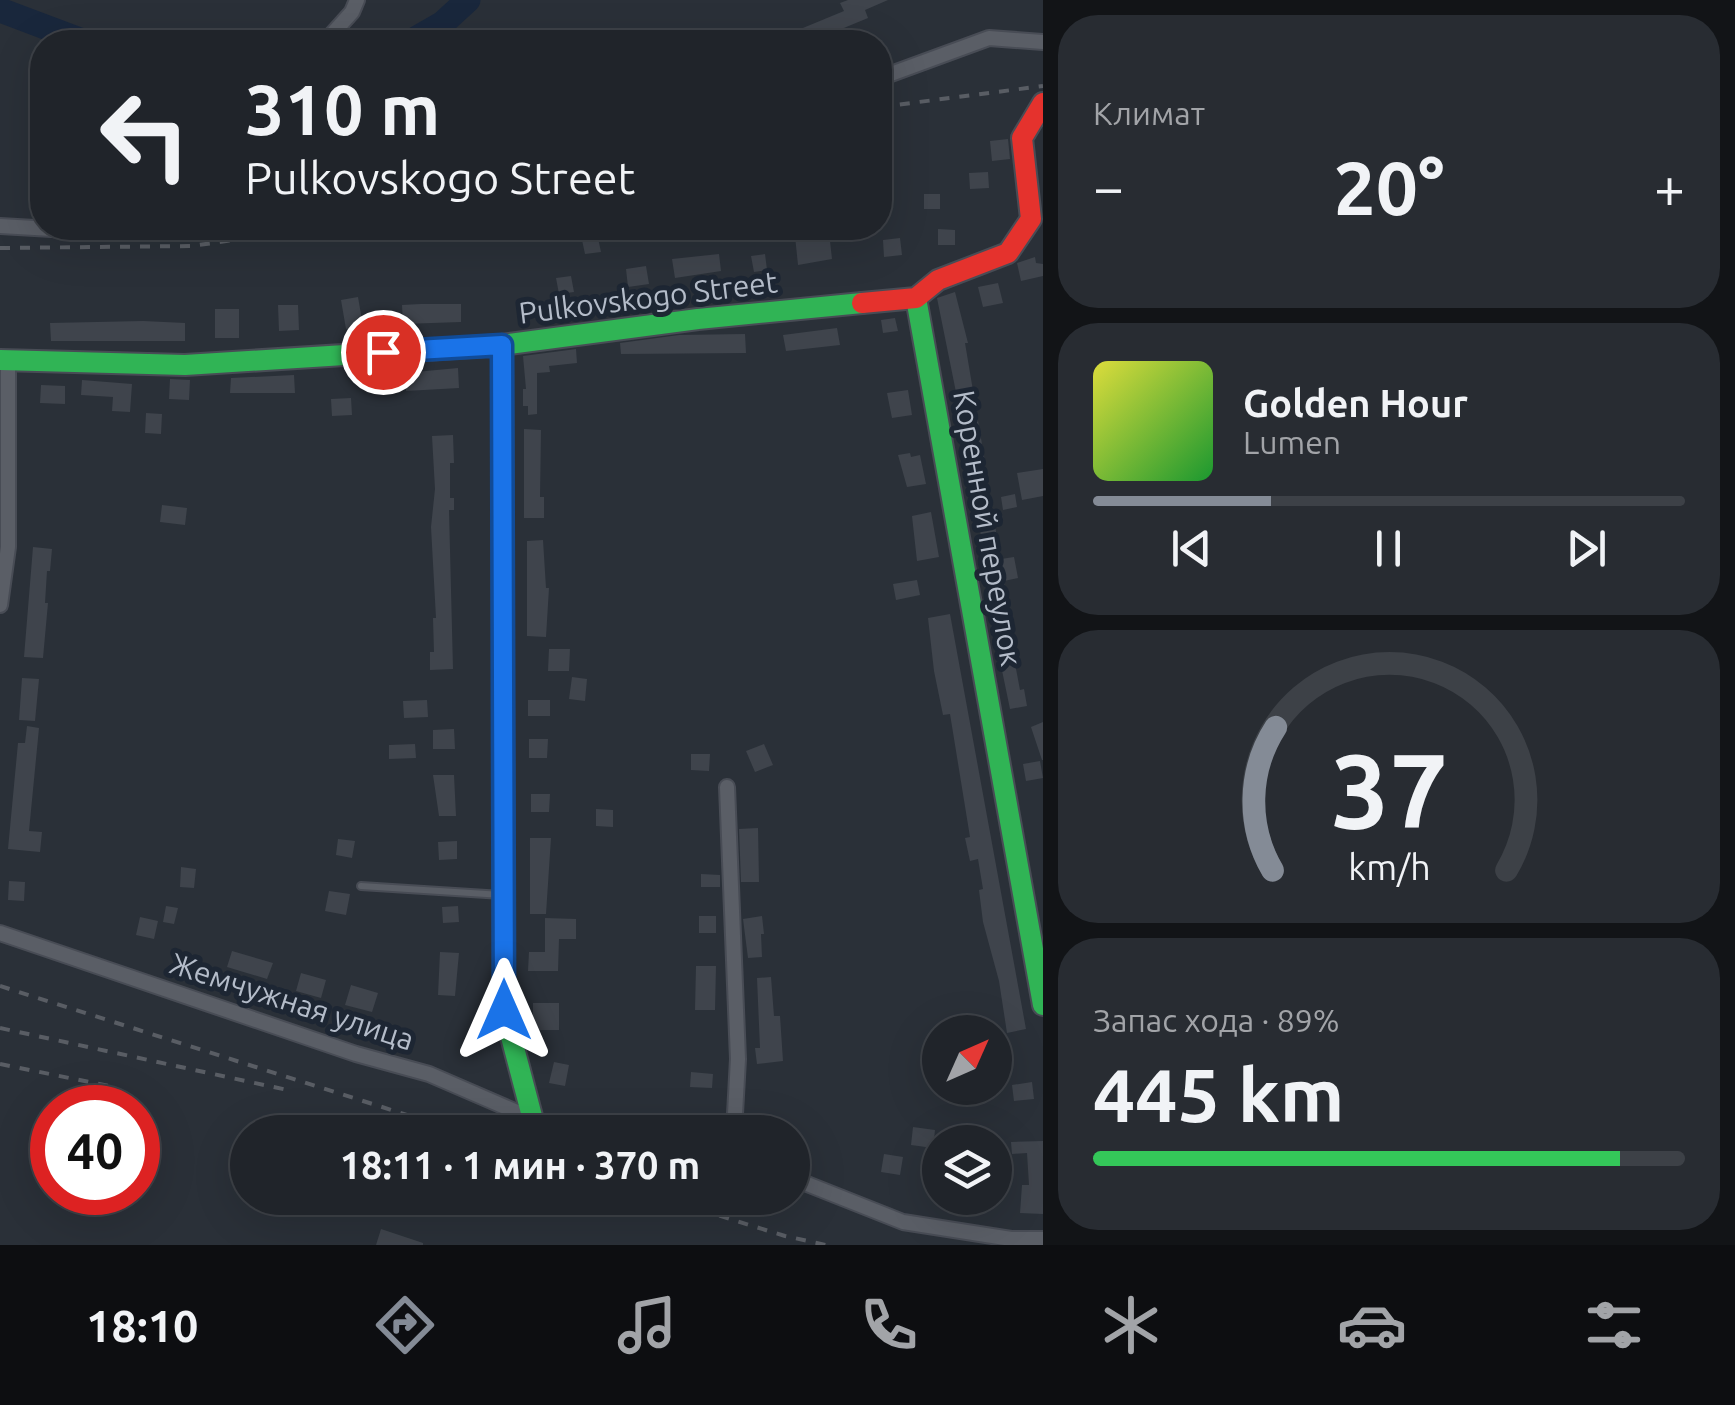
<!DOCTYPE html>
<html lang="ru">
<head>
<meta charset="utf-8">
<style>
  :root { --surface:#20242a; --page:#282c32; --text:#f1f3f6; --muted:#a2a4a8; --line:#3d4147; --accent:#848b96 }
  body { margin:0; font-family:Ubuntu,sans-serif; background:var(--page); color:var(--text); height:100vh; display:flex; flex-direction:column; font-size:38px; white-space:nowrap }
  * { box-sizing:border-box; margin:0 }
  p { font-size:32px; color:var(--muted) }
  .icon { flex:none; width:55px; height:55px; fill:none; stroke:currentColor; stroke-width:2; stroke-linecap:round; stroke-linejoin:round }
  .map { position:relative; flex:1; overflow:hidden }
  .drawer { display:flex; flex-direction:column; gap:15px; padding:15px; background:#121417; width:692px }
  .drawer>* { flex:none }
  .hud { position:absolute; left:30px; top:30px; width:862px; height:210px; border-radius:40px; box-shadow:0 10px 40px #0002,0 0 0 2px var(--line); background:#20242a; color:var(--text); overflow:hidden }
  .needle { width:65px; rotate:45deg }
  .fabs { position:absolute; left:922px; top:1015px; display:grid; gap:20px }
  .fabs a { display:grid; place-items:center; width:90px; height:90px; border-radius:50%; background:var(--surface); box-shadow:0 10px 40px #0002,0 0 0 2px var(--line); font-size:50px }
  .speed { position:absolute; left:30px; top:1085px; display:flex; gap:20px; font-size:50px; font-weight:700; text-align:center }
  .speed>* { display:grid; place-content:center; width:130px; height:130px; border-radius:50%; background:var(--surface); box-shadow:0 10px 40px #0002,0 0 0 2px var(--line); line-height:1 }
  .speed .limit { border:15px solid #d22; background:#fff; color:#111 }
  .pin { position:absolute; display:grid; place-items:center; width:85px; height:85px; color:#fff; margin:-42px; border:5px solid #fff; border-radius:50%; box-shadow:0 2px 10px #0007 }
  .me { position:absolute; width:110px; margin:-55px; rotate:0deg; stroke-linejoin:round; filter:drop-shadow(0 0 8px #0008) }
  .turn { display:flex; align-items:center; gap:35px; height:210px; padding:0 50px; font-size:45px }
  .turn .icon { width:130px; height:130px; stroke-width:2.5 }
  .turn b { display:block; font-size:70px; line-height:85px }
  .big { font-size:75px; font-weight:700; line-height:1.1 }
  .drawer .tile { flex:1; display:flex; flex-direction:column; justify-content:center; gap:15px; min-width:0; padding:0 35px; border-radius:40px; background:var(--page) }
  .drawer .dial { align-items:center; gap:0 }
  .dial svg { height:260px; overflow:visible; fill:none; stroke:var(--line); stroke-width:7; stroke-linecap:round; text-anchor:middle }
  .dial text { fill:var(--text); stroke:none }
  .song { display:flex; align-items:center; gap:30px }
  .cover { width:120px; height:120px; border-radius:15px; background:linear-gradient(135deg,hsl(60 70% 55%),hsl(130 70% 35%)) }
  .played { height:10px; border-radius:5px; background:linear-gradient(90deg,var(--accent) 30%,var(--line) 30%) }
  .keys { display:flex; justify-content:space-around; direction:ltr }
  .heat { display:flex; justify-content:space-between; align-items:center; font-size:55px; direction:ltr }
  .charge { height:15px; border-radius:8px; background:linear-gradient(90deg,#34c759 89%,var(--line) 0) }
  .trip { position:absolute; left:230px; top:1115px; width:580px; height:100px; border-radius:50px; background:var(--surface); box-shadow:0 10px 40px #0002,0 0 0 2px var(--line); font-weight:700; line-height:100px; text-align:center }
  .dock { display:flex; height:160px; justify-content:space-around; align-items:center; background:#0d0e11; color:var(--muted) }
  .dock .icon { width:70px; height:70px }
  .dock .on { color:var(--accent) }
  .dock b { font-size:45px; color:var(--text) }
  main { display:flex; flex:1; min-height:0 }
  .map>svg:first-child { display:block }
</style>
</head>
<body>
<main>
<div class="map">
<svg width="1043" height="1245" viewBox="0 0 1043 1245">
  <rect width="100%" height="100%" fill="#2a3038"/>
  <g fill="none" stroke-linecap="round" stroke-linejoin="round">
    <path stroke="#19273c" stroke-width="25" d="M0 10 85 42
      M410 42 443 23 468 0"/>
  </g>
  <path fill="#3f444c" d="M848 0H888L865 10 868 18 810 42H769L844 11 840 3Z
    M1008 139 1010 159 992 161 990 141Z
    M988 172 989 188 970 189 969 173Z
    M924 194H940V209H924Z
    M938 229 955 230V245H938Z
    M829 232 832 259 798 265 795 236Z
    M598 238 601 252 585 254 582 240Z
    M900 238 902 255 884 257 883 240Z
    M719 254 721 271 675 278 672 259Z
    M765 254 767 270 754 272 751 256Z
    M1035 257 1036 263 1043 264V276L1021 281 1017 263Z
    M646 266 649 284 628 287 626 269Z
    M571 276 574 292 559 294 556 278Z
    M998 283 1003 303 983 307 978 287Z
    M955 292 968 343H965L985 462 967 465 961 417 937 298Z
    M358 297 363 326 346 329 341 300Z
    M421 304H461V322L403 324 402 305Z
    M278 305H298L299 330 279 331Z
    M215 309H239V338H215Z
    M895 318 898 331 883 333 881 320Z
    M143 321 185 323V341H51L50 323Z
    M837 328 840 345 786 351 783 335Z
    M745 334 746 353 621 354 620 343 679 335Z
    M576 349 577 363 549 366 550 372 537 373V414L528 415V406H523V389H526L523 356Z
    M458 368 459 388 406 391 405 373Z
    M294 375 295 393H230L231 378Z
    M170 379 190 380 189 400 169 399Z
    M82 380 132 384 130 412 112 411 113 397 81 395Z
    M41 385 65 386V404L40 403Z
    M908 390 912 415 892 418 887 393Z
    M351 398 352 415 332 416 331 399Z
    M146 413 162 414 161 434 145 433Z
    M524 429 541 430 540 497H544V518H524Z
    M453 435 454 463H450V498H454V510H449L453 669 430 670V652H434L433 618H436L431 527 435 489 432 436Z
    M910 453 911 457 920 455 926 484 907 487 898 455Z
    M1043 469V496L1022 500 1017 473Z
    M1015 494 1017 507 1003 510 1001 497Z
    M162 505 187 508 185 525 160 522Z
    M931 512 939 557 917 561 912 516Z
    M993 515 1001 559 1014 557 1018 578 1004 581 1013 653 1020 690 1024 689 1027 706 1010 709 987 598 984 576 990 575 977 518Z
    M543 540 546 588H549L546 637 527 636V541Z
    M33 547 52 549 50 571H47L45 603H48L43 658 24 657Z
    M917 580 920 595 896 600 893 584Z
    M950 614 1026 1029 1007 1033 999 981 983 922 979 890 983 889 978 859 970 861 965 838 970 837 950 714 943 715 934 671 928 618Z
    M549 649H570L569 671H548Z
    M572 677 587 679 585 701 569 699Z
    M22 678 39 679 35 721 19 720Z
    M427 700 428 717 404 718 403 701Z
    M528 700H550V716H528Z
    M1043 722V760H1042L1031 727Z
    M27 726 39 728 29 831 42 832 40 852 8 849 18 743H25Z
    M454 729 455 749H433V730Z
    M529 739H548L547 758H529Z
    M415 744 416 758 389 759V745Z
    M764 744 773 765 755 772 746 751Z
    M691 754H710L709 771 691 770Z
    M1040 761 1043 778 1026 781 1023 764Z
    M433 775H454L456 816H439Z
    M531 794H550L549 812H531Z
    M596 809 613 810V827L596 826Z
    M758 828 759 882H741L739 829Z
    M530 838H551L546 914H530Z
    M338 839 355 841 352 858 336 855Z
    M457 841V859L439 860 438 842Z
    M181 867 196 869 194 888 180 887Z
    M701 874 720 875V887H701Z
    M9 881 25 882 24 901 8 900Z
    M329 891 350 894 346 915 325 911Z
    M166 906 178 908 174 924 163 922Z
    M458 906 459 922 443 923 442 907Z
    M699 916H716V933H699Z
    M762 916 764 934H761L762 957 748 958 743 919Z
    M140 917 158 921 154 939 136 935Z
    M545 918 576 919V939H559L558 971H528L529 952H545Z
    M232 951 273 963 267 979 227 967Z
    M440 952 459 953 455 996 438 995Z
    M696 966H716L715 1010H695Z
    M301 973 326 980 321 998 296 991Z
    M771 977 774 1016H780L783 1061 757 1064 755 1048H760L757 978Z
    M351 985 378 993 372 1012 345 1005Z
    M533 1003H559V1030H533Z
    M554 1062 569 1065 565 1086 549 1083Z
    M691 1072 713 1074 712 1088 690 1087Z
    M1032 1082 1034 1099 1014 1101 1012 1085Z
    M913 1127 935 1130 933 1148 911 1145Z
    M1043 1141V1214L1020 1213 1022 1185H1029L1027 1153 1012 1154 1011 1142Z
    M884 1154 903 1157 900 1175 881 1172Z
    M381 1229 423 1243V1245H376Z"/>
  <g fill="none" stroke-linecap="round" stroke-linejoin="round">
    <g stroke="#484c55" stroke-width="10">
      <path id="lane" d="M361 886 502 895"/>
    </g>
    <g stroke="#484c55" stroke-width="18">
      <path id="street" d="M325 42 352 12 357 0
        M880 78 989 38 1043 42
        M0 226 69 230 93 228
        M0 605 8 547V362
        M727 787 738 1059 734 1132
        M0 933 356 1054 429 1074 563 1132
        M792 1178 903 1222 1011 1239H1043"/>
    </g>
    <g stroke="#484c55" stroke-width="24">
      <path id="fast" d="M916 298 1043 1005
        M502 345 504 1010 533 1120
        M0 360 185 365 502 345 698 319 862 303"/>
    </g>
    <g stroke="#484c55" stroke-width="24">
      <path id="jam" d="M862 303 916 298 938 280 1008 253 1031 219 1022 138 1043 103"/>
    </g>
    <use href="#lane" stroke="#5a5e66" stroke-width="6"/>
    <use href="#street" stroke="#5a5e66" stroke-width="14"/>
    <use href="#fast" stroke="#30b455" stroke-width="20"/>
    <use href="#jam" stroke="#e5322d" stroke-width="20"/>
    <path stroke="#595d64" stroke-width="4" stroke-dasharray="10 10" stroke-linecap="butt" d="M880 107 1043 86
      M0 248 192 246 316 228
      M0 986 461 1132
      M0 1028 292 1091
      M0 1064 114 1087
      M662 1198 785 1236 826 1245"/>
  </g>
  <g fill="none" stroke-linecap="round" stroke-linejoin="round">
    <g stroke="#114b97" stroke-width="25">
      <path id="route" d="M383 352 502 345 504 1010"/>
    </g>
    <use href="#route" stroke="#1a73e8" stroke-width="18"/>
  </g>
  <g text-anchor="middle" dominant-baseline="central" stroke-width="10" stroke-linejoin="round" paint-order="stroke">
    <g font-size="30" fill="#b4bcc9" stroke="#1d2633">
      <text transform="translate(648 297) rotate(-7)">Pulkovskogo Street</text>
      <text transform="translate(988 528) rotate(80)">Коренной переулок</text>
      <text transform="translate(292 1001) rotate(18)">Жемчужная улица</text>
    </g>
  </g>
</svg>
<div class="fabs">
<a><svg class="needle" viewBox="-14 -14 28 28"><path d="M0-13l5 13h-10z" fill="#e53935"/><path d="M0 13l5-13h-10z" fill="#a2a4a8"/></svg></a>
<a><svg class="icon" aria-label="layers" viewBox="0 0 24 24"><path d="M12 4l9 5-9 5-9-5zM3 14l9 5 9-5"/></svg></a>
</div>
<div class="speed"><div class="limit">40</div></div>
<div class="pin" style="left:383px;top:352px;background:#d93025"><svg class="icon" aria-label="arrive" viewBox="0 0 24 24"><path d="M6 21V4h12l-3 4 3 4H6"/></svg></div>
<svg class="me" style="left:504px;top:1010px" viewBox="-20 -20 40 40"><path d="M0-17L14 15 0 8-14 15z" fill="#1a73e8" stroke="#fff" stroke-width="4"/></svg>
<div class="trip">18:11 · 1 мин · 370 m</div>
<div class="hud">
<div class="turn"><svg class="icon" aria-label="left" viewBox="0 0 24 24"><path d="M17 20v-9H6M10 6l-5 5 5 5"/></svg><div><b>310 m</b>Pulkovskogo Street</div></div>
</div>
</div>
<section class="drawer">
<div class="tile"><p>Климат</p>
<div class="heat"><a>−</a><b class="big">20°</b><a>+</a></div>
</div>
<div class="tile">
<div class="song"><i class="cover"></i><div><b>Golden Hour</b><p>Lumen</p></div></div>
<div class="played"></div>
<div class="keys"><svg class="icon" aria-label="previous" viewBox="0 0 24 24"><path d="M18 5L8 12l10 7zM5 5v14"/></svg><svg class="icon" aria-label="pause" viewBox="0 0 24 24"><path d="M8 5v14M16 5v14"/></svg><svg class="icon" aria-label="next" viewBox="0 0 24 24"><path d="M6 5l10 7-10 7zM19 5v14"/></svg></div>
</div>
<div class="tile dial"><svg viewBox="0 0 100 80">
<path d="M14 69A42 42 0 1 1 86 69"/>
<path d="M14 69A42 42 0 0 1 15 25" stroke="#848b96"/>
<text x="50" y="56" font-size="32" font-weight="700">37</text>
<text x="50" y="72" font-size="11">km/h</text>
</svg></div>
<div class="tile"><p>Запас хода · 89%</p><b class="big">445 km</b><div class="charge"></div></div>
</section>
</main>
<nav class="dock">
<b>18:10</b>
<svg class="icon on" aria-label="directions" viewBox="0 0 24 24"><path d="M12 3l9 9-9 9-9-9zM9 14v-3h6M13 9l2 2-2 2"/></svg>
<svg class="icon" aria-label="music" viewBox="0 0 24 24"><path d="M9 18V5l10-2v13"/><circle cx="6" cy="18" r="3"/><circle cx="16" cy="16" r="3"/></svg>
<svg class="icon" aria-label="phone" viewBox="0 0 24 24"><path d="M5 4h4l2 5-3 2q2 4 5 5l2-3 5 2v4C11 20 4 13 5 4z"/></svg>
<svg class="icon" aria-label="climate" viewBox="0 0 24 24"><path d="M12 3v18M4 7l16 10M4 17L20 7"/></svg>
<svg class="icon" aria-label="car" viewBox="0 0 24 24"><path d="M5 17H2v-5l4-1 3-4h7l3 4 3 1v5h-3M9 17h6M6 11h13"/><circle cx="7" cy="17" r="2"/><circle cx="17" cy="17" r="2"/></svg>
<svg class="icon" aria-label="filters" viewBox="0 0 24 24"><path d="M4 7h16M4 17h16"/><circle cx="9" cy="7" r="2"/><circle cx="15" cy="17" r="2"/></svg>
</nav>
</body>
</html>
